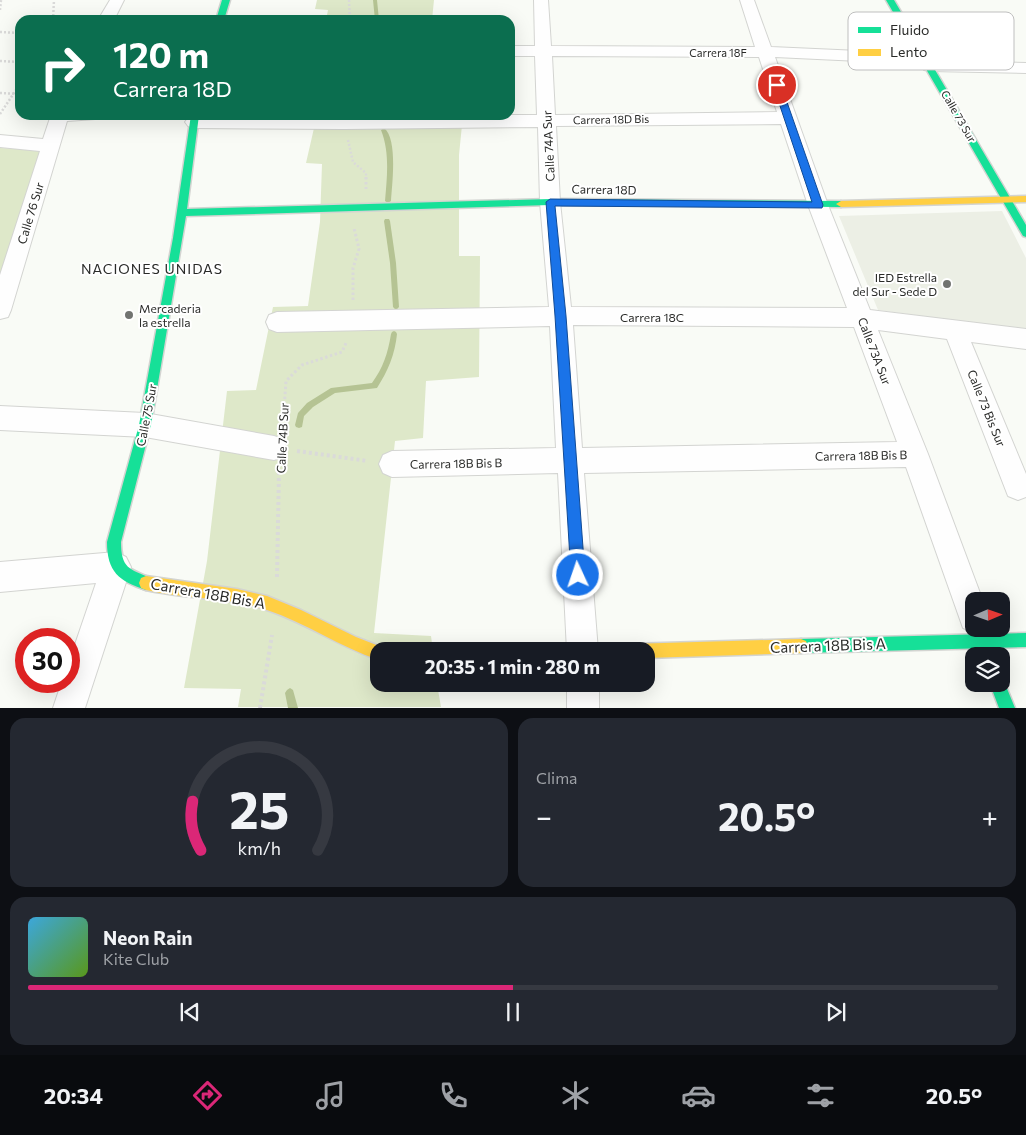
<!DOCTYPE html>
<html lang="es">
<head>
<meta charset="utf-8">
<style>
  :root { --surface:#171b24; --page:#242831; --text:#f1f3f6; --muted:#9ea1a6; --line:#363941; --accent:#db2777 }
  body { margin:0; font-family:Commissioner,sans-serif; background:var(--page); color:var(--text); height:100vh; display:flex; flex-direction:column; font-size:19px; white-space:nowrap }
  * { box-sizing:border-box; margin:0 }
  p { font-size:16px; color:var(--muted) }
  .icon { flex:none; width:28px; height:28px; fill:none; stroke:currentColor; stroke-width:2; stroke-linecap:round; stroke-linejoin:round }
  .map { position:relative; height:708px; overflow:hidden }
  .side { display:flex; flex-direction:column; gap:10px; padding:10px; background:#0d0f14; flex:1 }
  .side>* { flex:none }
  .top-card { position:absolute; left:15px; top:15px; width:500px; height:105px; border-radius:15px; box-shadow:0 5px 20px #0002; background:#0b6e4f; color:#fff; overflow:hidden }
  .needle { width:32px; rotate:88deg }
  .tools { position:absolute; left:965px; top:592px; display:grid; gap:10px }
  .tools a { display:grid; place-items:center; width:45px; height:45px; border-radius:10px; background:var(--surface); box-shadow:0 5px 20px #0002; font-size:25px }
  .speed { position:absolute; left:15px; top:628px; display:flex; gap:10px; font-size:25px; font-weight:700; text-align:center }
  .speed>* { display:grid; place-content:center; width:65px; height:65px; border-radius:50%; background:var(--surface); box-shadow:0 5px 20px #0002; line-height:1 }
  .speed .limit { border:8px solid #d22; background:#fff; color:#111 }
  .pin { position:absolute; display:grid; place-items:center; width:42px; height:42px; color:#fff; margin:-21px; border:2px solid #fff; border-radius:50%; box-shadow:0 1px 5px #0007 }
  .me { position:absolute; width:55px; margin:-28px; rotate:357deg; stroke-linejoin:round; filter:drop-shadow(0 0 4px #0008) }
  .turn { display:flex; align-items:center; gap:18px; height:105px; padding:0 15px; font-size:22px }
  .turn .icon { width:65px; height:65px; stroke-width:2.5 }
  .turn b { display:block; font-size:35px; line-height:42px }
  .big { font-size:38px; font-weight:700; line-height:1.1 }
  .side .card { flex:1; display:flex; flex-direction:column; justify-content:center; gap:8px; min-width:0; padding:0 18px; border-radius:15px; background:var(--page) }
  .side .dial { align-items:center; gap:0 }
  .dial svg { height:130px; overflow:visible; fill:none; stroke:var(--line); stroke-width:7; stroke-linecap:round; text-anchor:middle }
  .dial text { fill:var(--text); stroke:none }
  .song { display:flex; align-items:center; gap:15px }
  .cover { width:60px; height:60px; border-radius:8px; background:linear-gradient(135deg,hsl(200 70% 55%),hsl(90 70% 35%)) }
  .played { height:5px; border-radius:2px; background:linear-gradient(90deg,var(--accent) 50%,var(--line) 50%) }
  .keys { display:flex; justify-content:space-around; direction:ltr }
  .heat { display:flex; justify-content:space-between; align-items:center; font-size:28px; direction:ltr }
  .side .tiles { flex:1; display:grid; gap:10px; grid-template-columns:1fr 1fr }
  .card:last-child { grid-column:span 2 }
  .trip { position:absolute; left:370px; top:642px; width:285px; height:50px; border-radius:15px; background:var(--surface); box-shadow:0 5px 20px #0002; font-weight:700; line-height:50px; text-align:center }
  .tabs { display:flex; height:80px; justify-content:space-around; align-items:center; background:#090b0e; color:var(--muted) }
  .tabs .icon { width:35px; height:35px }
  .tabs .selected { color:var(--accent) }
  .tabs b { font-size:22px; color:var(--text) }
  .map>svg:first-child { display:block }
</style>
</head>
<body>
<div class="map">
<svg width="1026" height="708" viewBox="0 0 1026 708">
  <rect width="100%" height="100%" fill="#f9fbf6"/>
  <path fill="#ecefe5" d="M977 41H998L1014 62H993Z
    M1002 211 1026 258V330L878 310 839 216Z"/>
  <path fill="#dee8c9" d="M317 0H434L432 20H326L328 10 315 9Z
    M317 115H463L459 155V256H480L479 377 426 381 423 438 395 441 374 633 431 636 433 651H379V684H437L441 707H238L241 689 184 688 207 561 227 391 256 390 273 307 308 306 320 222 322 164 306 163Z
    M0 148 42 150 0 277Z"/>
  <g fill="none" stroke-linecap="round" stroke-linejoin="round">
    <path fill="#b5c393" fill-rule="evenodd" d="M373 0H377L379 20H375Z
      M384 128C398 139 392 184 391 201L388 203 385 201C387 177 390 153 381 130Z
      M385 219H389L390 221 396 263 399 307 396 310 393 307 390 263 384 221Z
      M394 331 396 332 397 334C395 354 388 371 377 388L335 393 313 407 304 416 302 427 299 428 296 427 295 425 298 413 307 403 331 388 372 383C383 368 388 353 391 334L392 332Z
      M290 688 293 690 298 708H288L285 693 287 690Z"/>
    <g stroke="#d3d4d1" stroke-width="2">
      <path id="street" d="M110 0H124L114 20H98Z
        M534 0H548L551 46 755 47 740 0H754L771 47 926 54 932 56 934 59 933 61 1026 63V73L930 71 924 70 922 66 923 64 775 57 828 205 870 310 1026 329V349L971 342 1026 474V497L1018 500 1008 496 947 339 878 330 928 454 983 601H974V629H982L974 632 963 628 906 467 584 473 598 651H567L558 473 392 477 383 473 379 464 383 455 392 451 556 448 550 326 277 332 269 329 266 322 269 315 277 312 549 307 540 202 538 127 344 129 194 128 188 126 185 122 188 118 194 116 537 115 535 56H510V46H535ZM552 56 759 57 777 112 555 115ZM781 124 808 205 847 308 571 307 560 202 556 126ZM573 325 854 327 897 442 582 448Z
        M51 115H98L95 119 67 121 11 310 8 317 0 319V275L40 151 0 147V135L43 139Z
        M0 406 145 413 274 436 283 439 287 448 283 457 274 460 145 437 0 430Z
        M116 552 126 557 131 567 85 708H53L62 681H69V662L96 583 0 592V562Z
        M567 684H599V708H567Z"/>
    </g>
    <g stroke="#d3d4d1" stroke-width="3">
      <path id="fast" d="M222 0H230L224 20H216Z
        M886 0H894L1026 225V237L1023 236Z
        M191 115H199L187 209 550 199 841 201 846 204 841 207 550 205 186 216 151 425 121 542C121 568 129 569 151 578L153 583 151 588 146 590C119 581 107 572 107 542L139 425 173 238Z
        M1026 633V647L801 653 796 651 794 646 796 641 801 639Z
        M1001 678 1003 679 1015 708H999L990 684H1001Z"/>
    </g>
    <g stroke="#d3d4d1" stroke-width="3">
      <path id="slow" d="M1026 196V202L841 207 836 204 841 201Z
        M146 576 237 589 267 596 301 610 356 637 384 648 386 651H379V660C340 647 306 623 267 610 228 597 186 599 146 590L141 588 139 583 141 578Z
        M801 639 806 641 808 646 806 651 801 653 646 658V651H623L625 646 630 644Z"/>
    </g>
    <path stroke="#dadad9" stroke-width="2.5" stroke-dasharray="2 2" stroke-linecap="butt" d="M349 0 350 20
      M0 10 1 0
      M53 20 54 0
      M0 32 20 33
      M0 61 20 62
      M0 93 20 94
      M0 114 20 84
      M348 140 353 162 366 173V179"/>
    <path stroke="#dadad9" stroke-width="3" stroke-dasharray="2.5 2.5" stroke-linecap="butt" d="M366 177V189
      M353 300V268L359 249 354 228
      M284 409 286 381 302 365 342 352 346 343"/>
    <path stroke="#dadad9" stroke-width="4" stroke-dasharray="3 3" stroke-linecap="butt" d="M282 427 284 408
      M297 451 368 461
      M277 577 279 471
      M260 708 272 635"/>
    <use href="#street" fill="#fefefe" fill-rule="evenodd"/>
    <use href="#fast" fill="#16e098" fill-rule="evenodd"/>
    <use href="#slow" fill="#ffcf43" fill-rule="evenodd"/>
  </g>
  <path fill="#1a73e8" stroke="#114b97" d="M777 82 781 85 823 205 822 208 555 206 566 316 585 575 583 580 578 582 573 580 571 575 555 316 546 202 550 199 812 202 773 85Z"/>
  <g fill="#727471" stroke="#fff" stroke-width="2">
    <circle cx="947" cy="284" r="5"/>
    <circle cx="129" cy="315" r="5"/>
  </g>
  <g text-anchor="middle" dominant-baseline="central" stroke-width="4" stroke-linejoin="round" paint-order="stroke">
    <g font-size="11" fill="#2a2b29" stroke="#fff">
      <text x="718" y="52">Carrera 18F</text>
      <text transform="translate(959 116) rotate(60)">Calle 73 Sur</text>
      <text transform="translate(611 119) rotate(-1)">Carrera 18D Bis</text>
    </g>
    <g font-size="12" fill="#2a2b29" stroke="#fff">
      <text transform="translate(548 146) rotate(-93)">Calle 74A Sur</text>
      <text transform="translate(604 189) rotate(1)">Carrera 18D</text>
      <text transform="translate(30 213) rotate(-73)">Calle 76 Sur</text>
      <text x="652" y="317">Carrera 18C</text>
      <text transform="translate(875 351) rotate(69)">Calle 73A Sur</text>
      <text transform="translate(987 408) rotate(68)">Calle 73 Bis Sur</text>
      <text transform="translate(146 415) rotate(-79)">Calle 75 Sur</text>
      <text transform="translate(282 438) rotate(-87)">Calle 74B Sur</text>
      <text transform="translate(861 455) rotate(-1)">Carrera 18B Bis B</text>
      <text transform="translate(456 463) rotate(-1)">Carrera 18B Bis B</text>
    </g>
    <g font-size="12" fill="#2a2b29" stroke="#fff" text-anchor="end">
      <text x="937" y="277">IED Estrella<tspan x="937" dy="14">del Sur - Sede D</tspan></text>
      <text x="139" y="308" text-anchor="start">Mercaderia<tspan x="139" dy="14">la estrella</tspan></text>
    </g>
    <g font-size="14" letter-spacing="1" fill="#2a2b29" stroke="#fff">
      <text x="152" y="268">NACIONES UNIDAS</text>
    </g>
    <g font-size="15" fill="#2a2b29" stroke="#fff">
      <text transform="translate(208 593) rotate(10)">Carrera 18B Bis A</text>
      <text transform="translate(828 645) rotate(-2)">Carrera 18B Bis A</text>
    </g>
  </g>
  <rect x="848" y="12" width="166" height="58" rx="8" fill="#fff" stroke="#bfbfbf" stroke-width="1"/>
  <rect x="858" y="27" width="23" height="6" fill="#16e098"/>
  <rect x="858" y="49" width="23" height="7" fill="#ffcf43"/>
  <g font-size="14" fill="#2a2b29">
    <text x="890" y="35">Fluido</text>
    <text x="890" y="57">Lento</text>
  </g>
</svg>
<div class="tools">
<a><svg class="needle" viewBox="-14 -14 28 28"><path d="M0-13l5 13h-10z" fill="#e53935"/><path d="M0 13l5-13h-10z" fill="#9ea1a6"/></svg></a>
<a><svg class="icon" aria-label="layers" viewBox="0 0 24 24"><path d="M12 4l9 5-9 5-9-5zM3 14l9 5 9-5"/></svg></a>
</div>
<div class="speed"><div class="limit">30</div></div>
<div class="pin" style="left:777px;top:85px;background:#d93025"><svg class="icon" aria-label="arrive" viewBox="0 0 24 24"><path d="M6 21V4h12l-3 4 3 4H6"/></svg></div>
<svg class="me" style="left:578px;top:575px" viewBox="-20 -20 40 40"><circle r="17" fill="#1a73e8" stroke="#fff" stroke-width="3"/><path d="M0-11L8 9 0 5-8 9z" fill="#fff"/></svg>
<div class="trip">20:35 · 1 min · 280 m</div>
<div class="top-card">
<div class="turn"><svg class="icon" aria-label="right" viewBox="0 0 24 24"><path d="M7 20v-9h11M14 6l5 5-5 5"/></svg><div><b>120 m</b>Carrera 18D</div></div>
</div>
</div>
<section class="side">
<div class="tiles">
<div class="card dial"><svg viewBox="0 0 100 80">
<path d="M14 69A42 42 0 1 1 86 69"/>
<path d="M14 69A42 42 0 0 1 9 39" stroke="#db2777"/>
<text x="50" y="56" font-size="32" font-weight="700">25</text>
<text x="50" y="72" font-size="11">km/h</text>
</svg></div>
<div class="card"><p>Clima</p>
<div class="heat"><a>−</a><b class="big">20.5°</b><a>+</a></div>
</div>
<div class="card">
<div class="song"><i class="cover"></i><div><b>Neon Rain</b><p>Kite Club</p></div></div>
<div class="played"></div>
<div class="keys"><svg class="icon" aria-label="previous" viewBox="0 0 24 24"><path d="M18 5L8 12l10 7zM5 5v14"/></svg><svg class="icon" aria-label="pause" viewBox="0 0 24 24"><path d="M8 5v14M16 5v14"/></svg><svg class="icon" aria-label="next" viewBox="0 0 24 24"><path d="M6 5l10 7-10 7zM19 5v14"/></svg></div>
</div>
</div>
</section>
<nav class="tabs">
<b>20:34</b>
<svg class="icon selected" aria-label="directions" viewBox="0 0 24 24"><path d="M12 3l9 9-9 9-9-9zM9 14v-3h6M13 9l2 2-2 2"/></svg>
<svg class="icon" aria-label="music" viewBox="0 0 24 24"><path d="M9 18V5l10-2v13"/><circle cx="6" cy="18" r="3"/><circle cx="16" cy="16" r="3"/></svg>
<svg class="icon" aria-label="phone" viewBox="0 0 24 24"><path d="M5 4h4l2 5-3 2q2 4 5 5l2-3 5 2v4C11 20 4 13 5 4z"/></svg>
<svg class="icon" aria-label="climate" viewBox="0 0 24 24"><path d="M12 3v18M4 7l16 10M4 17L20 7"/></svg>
<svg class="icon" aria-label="car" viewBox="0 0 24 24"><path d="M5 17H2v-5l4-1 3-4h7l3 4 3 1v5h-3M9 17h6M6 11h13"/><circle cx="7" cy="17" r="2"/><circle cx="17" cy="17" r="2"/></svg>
<svg class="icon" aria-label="filters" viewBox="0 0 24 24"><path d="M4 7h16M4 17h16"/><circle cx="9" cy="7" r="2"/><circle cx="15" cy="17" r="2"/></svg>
<b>20.5°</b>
</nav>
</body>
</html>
